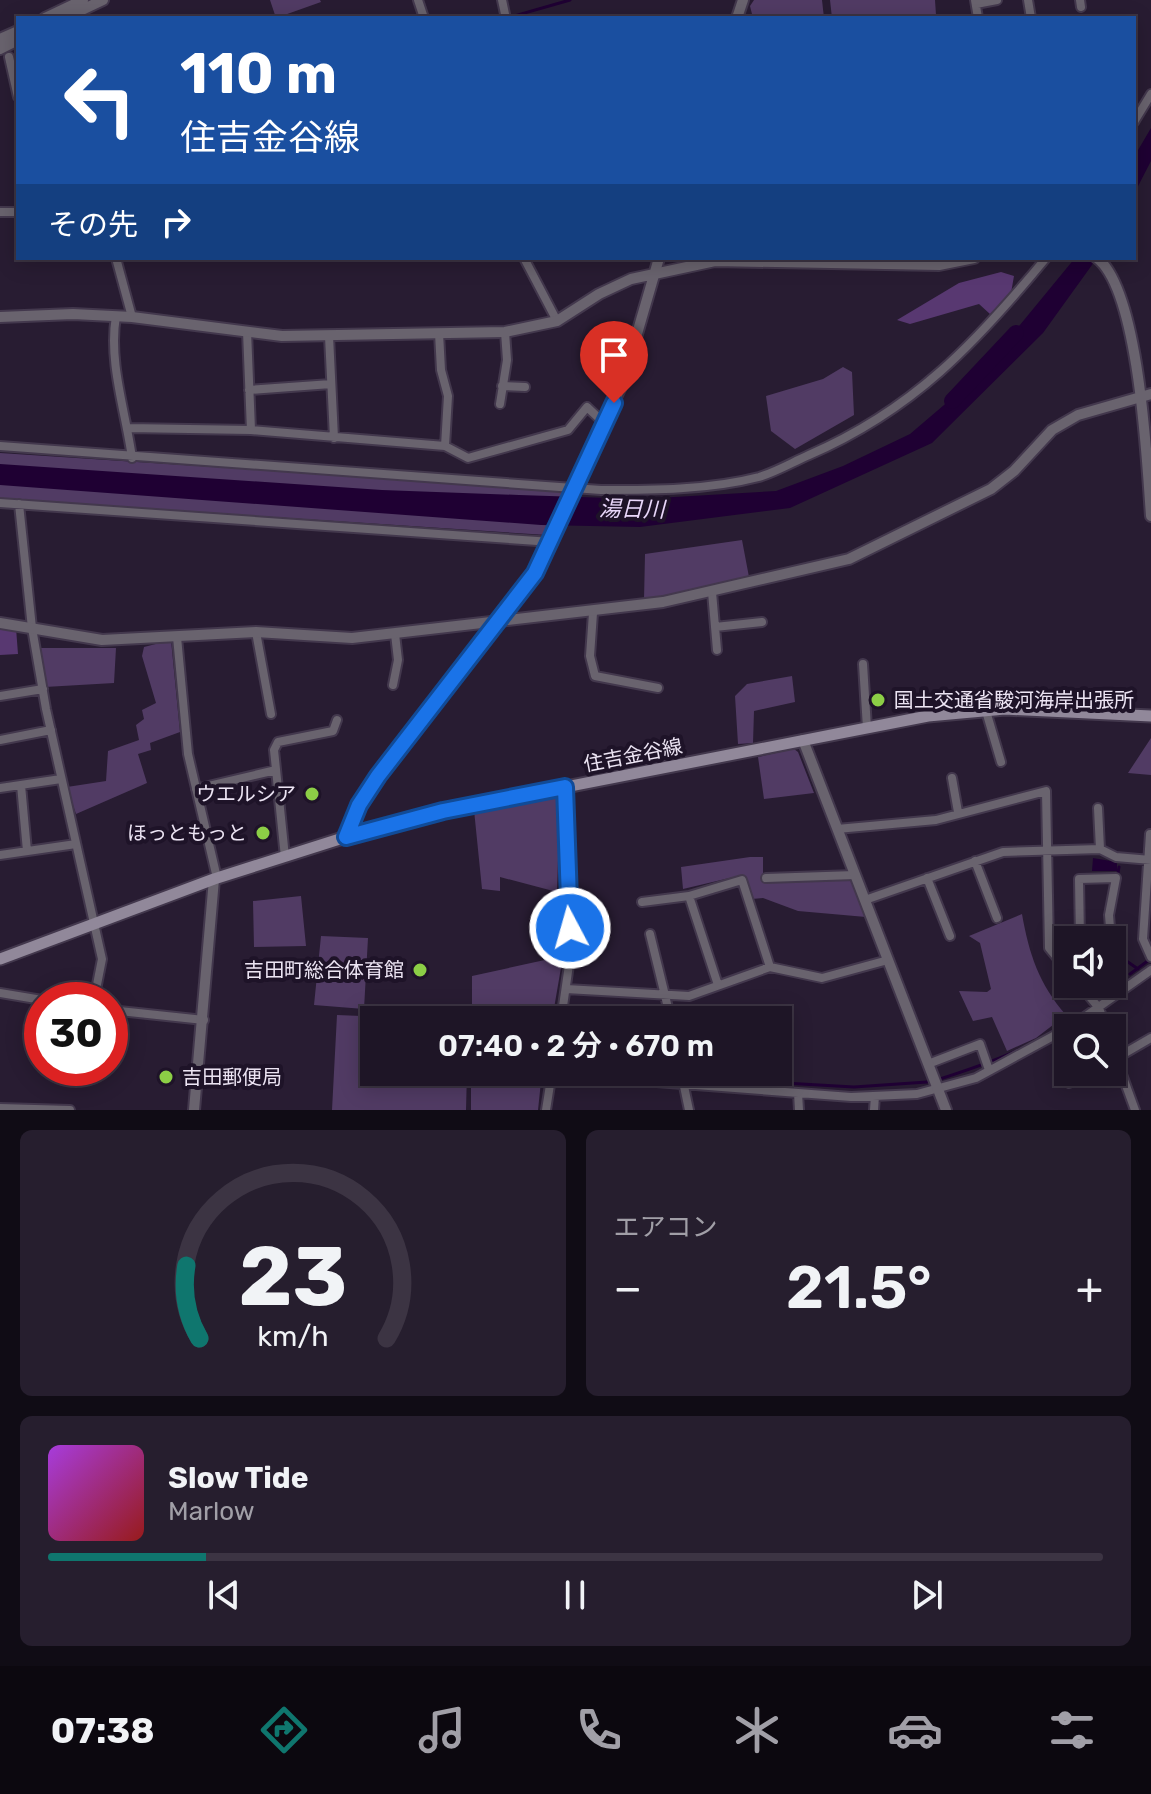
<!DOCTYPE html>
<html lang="ja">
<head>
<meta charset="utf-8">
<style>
  :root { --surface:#1e1526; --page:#261e2e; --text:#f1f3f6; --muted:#a19fa7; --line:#3c3443; --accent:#0f766e }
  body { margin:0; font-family:Rubik,"Noto Sans JP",sans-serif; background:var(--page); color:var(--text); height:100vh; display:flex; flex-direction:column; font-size:30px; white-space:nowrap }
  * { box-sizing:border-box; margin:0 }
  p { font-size:26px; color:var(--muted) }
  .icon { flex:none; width:44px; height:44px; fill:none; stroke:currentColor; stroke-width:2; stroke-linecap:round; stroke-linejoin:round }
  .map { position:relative; height:1110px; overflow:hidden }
  .side { display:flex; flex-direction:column; gap:20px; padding:20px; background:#100c15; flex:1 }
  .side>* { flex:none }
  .hud { position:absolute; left:16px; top:16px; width:1120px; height:244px; border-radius:0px; box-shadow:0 4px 20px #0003,0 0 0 2px var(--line); background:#1a4fa0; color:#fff; overflow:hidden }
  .fabs { position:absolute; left:1054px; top:926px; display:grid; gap:16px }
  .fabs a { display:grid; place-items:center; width:72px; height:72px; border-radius:0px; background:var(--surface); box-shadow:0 4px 20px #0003,0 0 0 2px var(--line); font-size:40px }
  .speed { position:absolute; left:24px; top:982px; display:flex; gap:16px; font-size:40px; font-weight:700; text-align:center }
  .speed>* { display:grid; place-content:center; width:104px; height:104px; border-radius:50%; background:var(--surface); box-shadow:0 4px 20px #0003,0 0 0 2px var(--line); line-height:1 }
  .speed .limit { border:12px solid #d22; background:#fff; color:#111 }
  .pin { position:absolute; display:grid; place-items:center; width:68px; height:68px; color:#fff; margin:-82px -34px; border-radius:50% 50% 50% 0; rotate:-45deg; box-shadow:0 0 8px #0007 }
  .pin .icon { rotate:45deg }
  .me { position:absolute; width:88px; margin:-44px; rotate:354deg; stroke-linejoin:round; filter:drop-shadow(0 0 6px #0008) }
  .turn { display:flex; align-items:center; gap:28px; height:168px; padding:0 32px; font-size:36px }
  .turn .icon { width:104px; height:104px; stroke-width:2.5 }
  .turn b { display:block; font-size:56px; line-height:68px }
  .then { display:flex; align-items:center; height:76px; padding:0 32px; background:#0003; gap:16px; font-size:30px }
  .big { font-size:60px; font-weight:600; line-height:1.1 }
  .side .tile { flex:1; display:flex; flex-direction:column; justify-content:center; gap:12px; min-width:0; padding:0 28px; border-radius:12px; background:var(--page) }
  .side .dial { align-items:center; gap:0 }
  .dial svg { height:208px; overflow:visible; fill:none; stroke:var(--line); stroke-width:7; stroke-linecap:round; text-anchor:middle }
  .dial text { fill:var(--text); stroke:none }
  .song { display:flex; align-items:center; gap:24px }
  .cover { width:96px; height:96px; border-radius:12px; background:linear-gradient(135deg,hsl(280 70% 55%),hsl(0 70% 35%)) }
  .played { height:8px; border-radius:4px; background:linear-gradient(90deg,var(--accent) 15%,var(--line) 15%) }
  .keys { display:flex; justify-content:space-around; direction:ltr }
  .heat { display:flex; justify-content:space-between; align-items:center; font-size:44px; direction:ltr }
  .side .tiles { flex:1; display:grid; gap:20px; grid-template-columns:1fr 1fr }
  .tile:last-child { grid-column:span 2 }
  .trip { position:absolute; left:360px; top:1006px; width:432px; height:80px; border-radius:0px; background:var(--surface); box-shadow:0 4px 20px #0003,0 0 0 2px var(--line); font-weight:600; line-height:80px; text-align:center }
  .dock { display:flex; height:128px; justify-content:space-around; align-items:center; background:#0c080f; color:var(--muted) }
  .dock .icon { width:56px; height:56px }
  .dock .current { color:var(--accent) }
  .dock b { font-size:36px; color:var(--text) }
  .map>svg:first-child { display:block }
</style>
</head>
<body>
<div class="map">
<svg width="1151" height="1110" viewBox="0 0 1151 1110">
  <rect width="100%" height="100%" fill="#281c32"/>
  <path fill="#513b64" d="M270 0H320L321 2 276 18Z
    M754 0H822L824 18H753L750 6Z
    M830 0H935L936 15 832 18Z
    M843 367 852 372 854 415 795 449 771 431 766 396 823 379Z
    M0 453 566 490 547 535 0 499Z
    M742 540 749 577 644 600 645 554Z
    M171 640 180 732 150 743 151 750 138 754 147 783 76 814 67 787 106 781 108 751 139 740 136 725 144 719 142 710 156 703 142 656 144 647Z
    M41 648H116L114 683 45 687Z
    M792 676 795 702 754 711 753 743 738 744 735 696 747 684Z
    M1151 738V775L1128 773Z
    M794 749 798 752 814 793 764 799 758 757Z
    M560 798 557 892 500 877V891L482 889 474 810Z
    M750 857H763V877L853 879 866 917 798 911 763 898 752 899 738 876 683 889 681 867Z
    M301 896 306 946 254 947 253 901Z
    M1022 914C1029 954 1039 984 1066 1015L1036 1038 1007 1051 992 1017 973 1021 959 991 987 992 991 989 980 943 969 936Z
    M321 936 368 938 364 1009 314 1005Z
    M563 956 552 1020H472V976Z
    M337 1015 459 1020H374V1072H467L466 1110H332Z
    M471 1072H542L538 1110H471Z"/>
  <path fill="#583871" d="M1001 272 1014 276 1011 293 990 314 979 304 910 324 897 320 959 283Z
    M0 627 16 628 18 654 0 655Z"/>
  <path fill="#1f0033" d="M1151 128V161L1134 194V157Z
    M1075 258H1097L1043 333 932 443 790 508 640 527 541 525 0 485V464L382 490 519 495 640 499 776 491 843 466 910 434 978 376Z
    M1093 858 1117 862V871H1092Z"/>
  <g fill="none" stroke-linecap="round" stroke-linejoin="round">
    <path stroke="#1f0033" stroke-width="3" d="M507 18 570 0
      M1117 879 1119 867
      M1115 953 1138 969
      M1130 974 1149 960
      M596 1072 854 1087 927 1082
      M940 1079C983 1065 1028 1050 1065 1023"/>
    <path stroke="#1f0033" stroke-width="16" d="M952 401 1016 333"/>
    <g stroke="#43384d" stroke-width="12">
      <path id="minor" d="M418 0 424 18
        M502 0 505 14
        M975 0 978 18
        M1028 0 1031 18
        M1080 0 1081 7
        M976 4 997 0
        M9 57 18 97
        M1134 122 1151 94
        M0 212H18
        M116 258 132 317
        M524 258 557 321
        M116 316C108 362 126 413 132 458
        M247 331 251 430
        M439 333 441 370 448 396 445 446
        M329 336 334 438
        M502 386 525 387
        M249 390 331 384
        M500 404 507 360 505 332
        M128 428 251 430 445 446 468 458 568 430 587 407 604 423
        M0 446 601 490C652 490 709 490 759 477 776 472 793 462 809 455 913 410 975 344 1046 258
        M0 503 552 542
        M19 504 32 628 46 709 102 959 94 1000
        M712 592 717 650
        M593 613 590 656 595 676 658 688
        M715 627 762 622
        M256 632 271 714
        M177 637 188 754 217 878
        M863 664 867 728
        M393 685 398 660 395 634
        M0 696 43 689
        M986 711 1001 762
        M0 740 51 730
        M952 778 958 812
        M21 785 27 851
        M0 788 61 779
        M196 789 276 770
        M1098 808 1100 849
        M837 829 936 820 1046 791 1049 948 1068 971
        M1150 834 1143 939 1151 957
        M0 855 76 844
        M285 857 274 750 278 742 333 731 337 720
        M975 861 997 918
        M766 878 855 875
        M927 878 950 936
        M689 896 718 985
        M865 900 1003 852 1100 849 1116 857 1151 860
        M642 902 689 896 742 880 770 967
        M650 934 671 1020
        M1080 940 1079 879 1116 878 1109 915 1111 940
        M1112 947V958
        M1079 984 1099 1008 1106 1028
        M566 989 689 996 770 967 822 978 888 960
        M0 993 42 1000
        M110 1010 204 1020
        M561 1020 571 951 566 898 565 787
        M1069 1028 1151 970
        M1112 1047 1135 1110
        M1113 1060 1151 1038
        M928 1064 980 1044 989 1070
        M681 1072 689 1110
        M552 1074 851 1097 917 1094 976 1078 1068 1028
        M1069 1083 1090 1072
        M798 1093 799 1110
        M0 1108 70 1110
        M546 1110 552 1072
        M874 1110 875 1096"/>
    </g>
    <g stroke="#43384d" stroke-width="14">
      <path id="tertiary" d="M45 18 83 0
        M65 18 103 0
        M737 18 743 0
        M0 39 18 31
        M0 49 18 40
        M1097 258C1139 290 1147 461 1151 516
        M0 317 73 314 132 317 282 336 505 332 557 321 599 294 631 279 715 261 939 265 974 258
        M0 623 102 640 256 632 352 638 663 602 849 559 991 489 1014 471 1052 430 1078 415 1151 394
        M803 740 946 1110
        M346 837 359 805 378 776 535 573 623 382 659 258
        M194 1110 214 879"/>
    </g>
    <g stroke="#43384d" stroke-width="15">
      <path id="secondary" d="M0 959 214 879 346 837 443 811 928 716 1005 709 1151 716"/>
    </g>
    <use href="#minor" stroke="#69636e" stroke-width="8"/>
    <use href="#tertiary" stroke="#69636e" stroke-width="10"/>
    <use href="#secondary" stroke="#91889a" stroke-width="11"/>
  </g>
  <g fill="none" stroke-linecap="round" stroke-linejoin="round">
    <g stroke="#114b97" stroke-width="20">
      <path id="route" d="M570 928 565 787 443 811 346 837 359 805 378 776 535 573 614 403"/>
    </g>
    <use href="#route" stroke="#1a73e8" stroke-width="14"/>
  </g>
  <g fill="#8cce46" stroke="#1e1328" stroke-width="3">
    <circle cx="878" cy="700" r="8"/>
    <circle cx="312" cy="794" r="8"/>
    <circle cx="263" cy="833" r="8"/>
    <circle cx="420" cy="970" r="8"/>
    <circle cx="166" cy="1077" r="8"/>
  </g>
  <g text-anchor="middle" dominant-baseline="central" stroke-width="8" stroke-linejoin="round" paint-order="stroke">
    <g font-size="20" fill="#ece4f3" stroke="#1e1328" text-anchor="end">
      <text x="894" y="700" text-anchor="start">国土交通省駿河海岸出張所</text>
      <text x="296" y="794">ウエルシア</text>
      <text x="247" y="833">ほっともっと</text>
      <text x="404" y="970">吉田町総合体育館</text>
      <text x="182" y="1077" text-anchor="start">吉田郵便局</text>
    </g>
    <g font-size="20" fill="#ece4f3" stroke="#1e1328">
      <text transform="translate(633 755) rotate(-11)">住吉金谷線</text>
    </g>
    <g font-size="22" font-style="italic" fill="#e9d7fa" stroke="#1e1328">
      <text transform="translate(632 509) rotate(1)">湯日川</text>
    </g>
  </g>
</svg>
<div class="fabs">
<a><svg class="icon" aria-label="sound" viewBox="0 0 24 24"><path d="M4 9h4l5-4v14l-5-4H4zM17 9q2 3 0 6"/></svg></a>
<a><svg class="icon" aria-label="search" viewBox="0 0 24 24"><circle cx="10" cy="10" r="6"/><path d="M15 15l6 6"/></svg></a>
</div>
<div class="speed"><div class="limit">30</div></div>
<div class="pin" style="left:614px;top:403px;background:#d93025"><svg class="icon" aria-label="arrive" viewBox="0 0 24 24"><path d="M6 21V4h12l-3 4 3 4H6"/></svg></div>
<svg class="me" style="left:570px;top:928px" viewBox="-20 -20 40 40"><circle r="17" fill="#1a73e8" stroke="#fff" stroke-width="3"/><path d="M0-11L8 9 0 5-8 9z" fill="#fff"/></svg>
<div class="trip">07:40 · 2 分 · 670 m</div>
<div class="hud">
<div class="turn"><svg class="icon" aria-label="left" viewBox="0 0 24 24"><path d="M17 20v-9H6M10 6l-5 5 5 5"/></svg><div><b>110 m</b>住吉金谷線</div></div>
<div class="then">その先<svg class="icon" aria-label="right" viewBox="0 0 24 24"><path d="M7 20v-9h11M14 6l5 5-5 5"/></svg></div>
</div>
</div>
<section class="side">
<div class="tiles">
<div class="tile dial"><svg viewBox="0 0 100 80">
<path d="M14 69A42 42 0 1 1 86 69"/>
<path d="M14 69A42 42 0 0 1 9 41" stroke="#0f766e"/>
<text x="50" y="56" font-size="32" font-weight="700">23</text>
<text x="50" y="72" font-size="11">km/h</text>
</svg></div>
<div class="tile"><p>エアコン</p>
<div class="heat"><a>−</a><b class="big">21.5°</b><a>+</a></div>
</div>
<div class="tile">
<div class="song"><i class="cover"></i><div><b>Slow Tide</b><p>Marlow</p></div></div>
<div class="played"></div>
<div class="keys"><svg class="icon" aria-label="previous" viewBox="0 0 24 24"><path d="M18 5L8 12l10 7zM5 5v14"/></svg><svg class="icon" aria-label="pause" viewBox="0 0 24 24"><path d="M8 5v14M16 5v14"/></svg><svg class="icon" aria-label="next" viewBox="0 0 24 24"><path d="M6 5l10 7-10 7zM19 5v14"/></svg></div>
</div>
</div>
</section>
<nav class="dock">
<b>07:38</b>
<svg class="icon current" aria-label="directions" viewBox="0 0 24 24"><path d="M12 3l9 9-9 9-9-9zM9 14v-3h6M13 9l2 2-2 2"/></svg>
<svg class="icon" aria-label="music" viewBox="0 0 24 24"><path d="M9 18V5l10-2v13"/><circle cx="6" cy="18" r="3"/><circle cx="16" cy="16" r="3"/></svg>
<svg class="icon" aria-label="phone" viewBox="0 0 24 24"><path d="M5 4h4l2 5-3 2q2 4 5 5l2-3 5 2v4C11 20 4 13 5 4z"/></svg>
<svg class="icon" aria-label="climate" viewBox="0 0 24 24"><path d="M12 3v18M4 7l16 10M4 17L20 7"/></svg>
<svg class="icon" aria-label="car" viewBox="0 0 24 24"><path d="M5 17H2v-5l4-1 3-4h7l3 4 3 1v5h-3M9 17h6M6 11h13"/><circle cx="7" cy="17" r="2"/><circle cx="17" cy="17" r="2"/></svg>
<svg class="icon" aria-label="filters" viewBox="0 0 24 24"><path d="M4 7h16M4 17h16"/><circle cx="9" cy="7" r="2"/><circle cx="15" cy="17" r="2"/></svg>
</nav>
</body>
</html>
